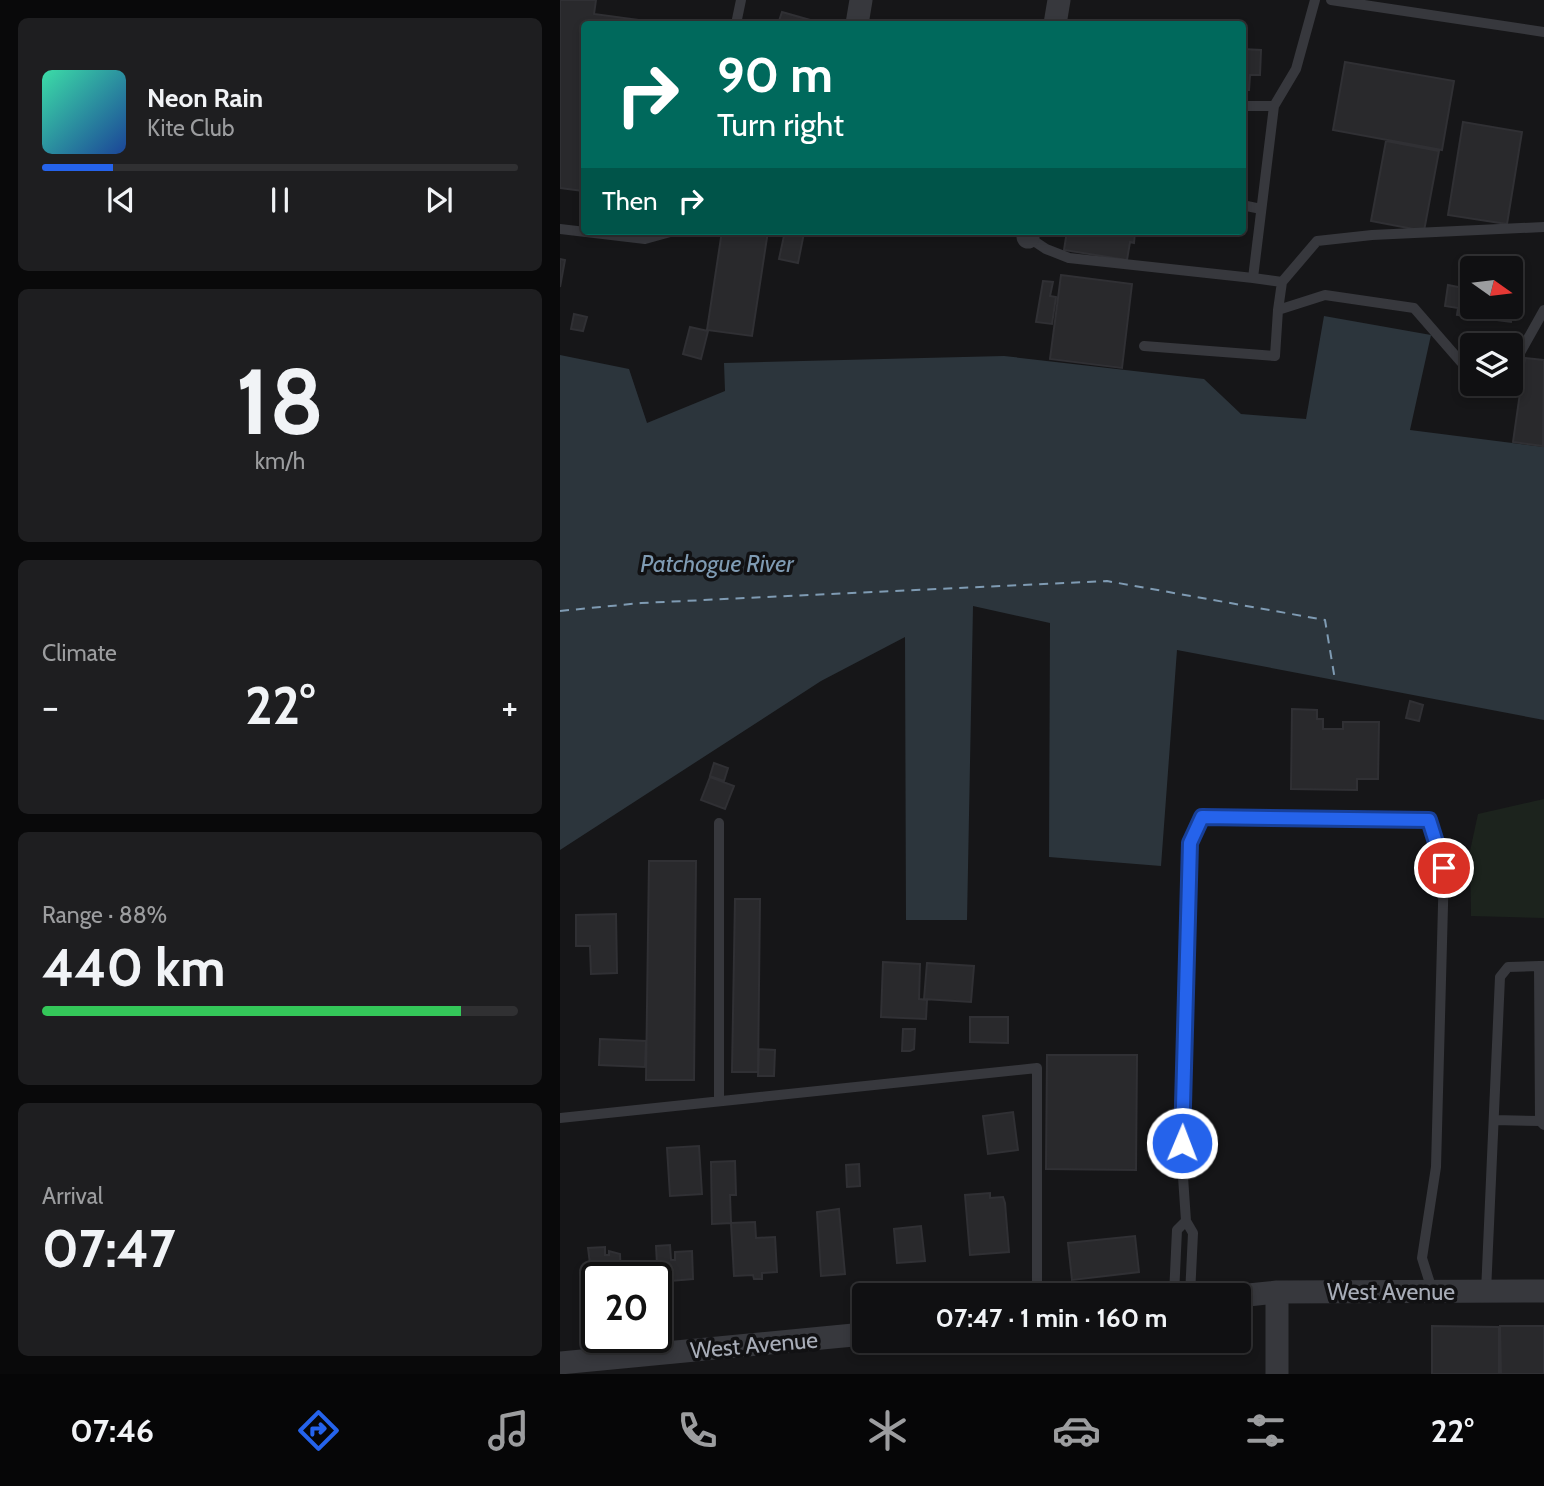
<!DOCTYPE html>
<html lang="en">
<head>
<meta charset="utf-8">
<style>
  :root { --surface:#101012; --page:#1e1e20; --text:#f1f3f6; --muted:#9c9d9f; --line:#303032; --accent:#2563eb }
  body { margin:0; font-family:Cabin,sans-serif; background:var(--page); color:var(--text); height:100vh; display:flex; flex-direction:column; font-size:26px; white-space:nowrap }
  * { box-sizing:border-box; margin:0 }
  p { font-size:23px; color:var(--muted) }
  .icon { flex:none; width:38px; height:38px; fill:none; stroke:currentColor; stroke-width:2; stroke-linecap:round; stroke-linejoin:round }
  .map { position:relative; flex:1; overflow:hidden }
  .panel { display:flex; flex-direction:column; gap:18px; padding:18px; background:#09090a; width:560px }
  .panel>* { flex:none }
  .hud { position:absolute; left:21px; top:21px; width:665px; height:214px; border-radius:7px; box-shadow:0 4px 10px #0003,0 0 0 2px var(--line); background:#00695c; color:#fff; overflow:hidden }
  .needle { width:46px; rotate:104deg }
  .fabs { position:absolute; left:900px; top:256px; display:grid; gap:14px }
  .fabs a { display:grid; place-items:center; width:63px; height:63px; border-radius:7px; background:var(--surface); box-shadow:0 4px 10px #0003,0 0 0 2px var(--line); font-size:35px }
  .speed { position:absolute; left:21px; top:1262px; display:flex; gap:14px; font-size:35px; font-weight:700; text-align:center }
  .speed>* { display:grid; place-content:center; width:91px; height:91px; border-radius:50%; background:var(--surface); box-shadow:0 4px 10px #0003,0 0 0 2px var(--line); line-height:1 }
  .speed .limit { border:4px solid #111; border-radius:10px; background:#fff; color:#111 }
  .pin { position:absolute; display:grid; place-items:center; width:60px; height:60px; color:#fff; margin:-30px; border:4px solid #fff; border-radius:50%; box-shadow:0 2px 7px #0007 }
  .me { position:absolute; width:77px; margin:-38px; rotate:1deg; stroke-linejoin:round; filter:drop-shadow(0 0 5px #0008) }
  .turn { display:flex; align-items:center; gap:24px; height:147px; padding:0 21px; font-size:32px }
  .turn .icon { width:91px; height:91px; stroke-width:2.5 }
  .turn b { display:block; font-size:49px; line-height:60px }
  .then { display:flex; align-items:center; height:66px; padding:0 21px; background:#0003; gap:14px; font-size:26px }
  .big { font-size:52px; font-weight:800; line-height:1.1 }
  .panel .card { flex:1; display:flex; flex-direction:column; justify-content:center; gap:10px; min-width:0; padding:0 24px; border-radius:10px; background:var(--page) }
  .panel .dial { align-items:center; gap:0 }
  .dial b { font-size:91px; line-height:1 }
  .song { display:flex; align-items:center; gap:21px }
  .cover { width:84px; height:84px; border-radius:10px; background:linear-gradient(135deg,hsl(160 70% 55%),hsl(220 70% 35%)) }
  .played { height:7px; border-radius:4px; background:linear-gradient(90deg,var(--accent) 15%,var(--line) 15%) }
  .keys { display:flex; justify-content:space-around; direction:ltr }
  .heat { display:flex; justify-content:space-between; align-items:center; font-size:38px; direction:ltr }
  .charge { height:10px; border-radius:5px; background:linear-gradient(90deg,#34c759 88%,var(--line) 0) }
  .trip { position:absolute; left:292px; top:1283px; width:399px; height:70px; border-radius:7px; background:var(--surface); box-shadow:0 4px 10px #0003,0 0 0 2px var(--line); font-weight:800; line-height:70px; text-align:center }
  .tabs { display:flex; height:112px; justify-content:space-around; align-items:center; background:#060607; color:var(--muted) }
  .tabs .icon { width:49px; height:49px }
  .tabs .selected { color:var(--accent) }
  .tabs b { font-size:32px; color:var(--text) }
  main { display:flex; flex:1; min-height:0 }
  .map>svg:first-child { display:block }
</style>
</head>
<body>
<main>
<section class="panel">
<div class="card">
<div class="song"><i class="cover"></i><div><b>Neon Rain</b><p>Kite Club</p></div></div>
<div class="played"></div>
<div class="keys"><svg class="icon" aria-label="previous" viewBox="0 0 24 24"><path d="M18 5L8 12l10 7zM5 5v14"/></svg><svg class="icon" aria-label="pause" viewBox="0 0 24 24"><path d="M8 5v14M16 5v14"/></svg><svg class="icon" aria-label="next" viewBox="0 0 24 24"><path d="M6 5l10 7-10 7zM19 5v14"/></svg></div>
</div>
<div class="card dial"><b>18</b><p>km/h</p></div>
<div class="card"><p>Climate</p>
<div class="heat"><a>−</a><b class="big">22°</b><a>+</a></div>
</div>
<div class="card"><p>Range · 88%</p><b class="big">440 km</b><div class="charge"></div></div>
<div class="card"><p>Arrival</p><b class="big">07:47</b></div>
</section>
<div class="map">
<svg width="984" height="1374" viewBox="0 0 984 1374">
  <rect width="100%" height="100%" fill="#161618"/>
  <path fill="#1c231d" d="M984 799V918L911 916 910 851 918 814Z"/>
  <path fill="#2c353c" d="M764 316 871 335 850 430 984 447V720L617 650 601 866 489 857 490 623 413 606 407 920H346L345 637 261 681 0 850V355L69 369 87 423 165 391 164 363 444 356 644 379 681 414 746 419Z"/>
  <g fill="none" stroke-linecap="round" stroke-linejoin="round">
    <path stroke="#7f9bb3" stroke-width="2" stroke-dasharray="9 7" stroke-linecap="butt" d="M0 611 81 603 547 581 765 620 775 680"/>
  </g>
  <path fill="#29292c" stroke="#303034" stroke-width="2" d="M0 0H36L34 14 101 23 24 24V191L0 188Z
    M222 12 250 20 248 24H218Z
    M387 20 412 22 411 24H387Z
    M682 49 701 50 700 75H690L689 90H682Z
    M785 62 894 81 882 150 773 130Z
    M903 122 962 132 947 224 888 215Z
    M826 141 879 151 864 231 811 221Z
    M162 231H208L192 336 147 330Z
    M225 231 244 233 238 263 219 259Z
    M507 231H572L575 232 574 243 570 242 567 260 504 250Z
    M0 259 5 260 0 287Z
    M501 275 572 284 562 368 490 359Z
    M905 278 912 279V306H950V285L956 286 951 322 897 315 898 308 885 306 888 285 903 288Z
    M483 281 493 282 490 296 496 297 492 324 476 322Z
    M14 314 27 317 23 331 11 329Z
    M130 327 148 331 141 359 123 354Z
    M965 358 984 360 983 446 953 442Z
    M850 701 863 705 859 721 846 718Z
    M732 709 757 710V719H763V729H783V722H819L818 779H797V790L731 789Z
    M154 763 168 768 164 781 150 776Z
    M150 777 174 786 165 809 141 800Z
    M89 861H136L134 1080H86Z
    M175 899H200L198 1072H172Z
    M56 914 57 973 31 974 30 946H16V915Z
    M323 962 360 964 359 999 367 1000 366 1019 321 1017Z
    M367 963 414 966 411 1002 364 999Z
    M410 1017H448V1043L410 1042Z
    M343 1029H355L354 1049 350 1051H342Z
    M40 1039 86 1041 85 1067 39 1065Z
    M199 1049 215 1050 214 1076H198Z
    M487 1055H577L576 1170 486 1169Z
    M453 1112 458 1150 428 1154 423 1116Z
    M139 1146 142 1194 110 1196 107 1148Z
    M175 1161 176 1195H170L171 1223 152 1224 151 1162Z
    M299 1164 300 1186 287 1187 286 1165Z
    M430 1193V1198L443 1197 445 1203 449 1252 410 1255 405 1195Z
    M279 1209 285 1274 261 1276 257 1212Z
    M195 1222 196 1238 215 1237 217 1272 202 1273V1279H194L193 1275 174 1276 171 1223Z
    M361 1226 365 1261 337 1263 334 1229Z
    M575 1236 579 1272 512 1280 508 1243Z
    M110 1245 111 1260H115V1252L132 1251 133 1279 98 1282 96 1246Z
    M45 1247V1255H49V1251L60 1254 61 1278H37V1295H34L28 1248Z
    M872 1326 939 1327V1374H872Z
    M940 1326H984V1374H941Z"/>
  <g fill="none" stroke-linecap="round" stroke-linejoin="round">
    <path stroke="#37383d" stroke-width="10" d="M771 0 984 32
      M176 24 181 0
      M682 106H714L736 69 755 0
      M682 205 701 209
      M0 229 85 239 114 231
      M468 237 486 249 509 258 693 278 714 106
      M693 278 722 282
      M584 346 715 356 718 310
      M912 363 901 362 854 308 765 295 718 310 722 282 757 241 812 235 984 227
      M950 363 961 351 984 310
      M984 966H979L980 1121 984 1125
      M159 1101V823
      M0 1118 477 1068V1295
      M934 1120 980 1121
      M926 1292 940 977 948 967 979 966
      M614 1295 617 1230 626 1221
      M630 1295 633 1233 626 1221 622 1162 630 843 642 817 869 820 884 868 876 1167 862 1258 873 1293"/>
    <path stroke="#37383d" stroke-width="23" d="M297 24 301 0
      M495 24 499 0
      M468 237V231
      M679 1296 717 1292 984 1291
      M0 1363 304 1334
      M717 1374V1292"/>
  </g>
  <g fill="none" stroke-linecap="round" stroke-linejoin="round">
    <g stroke="#184099" stroke-width="18">
      <path id="route" d="M622 1143 630 843 642 817 869 820 884 868"/>
    </g>
    <use href="#route" stroke="#2563eb" stroke-width="12"/>
  </g>
  <g text-anchor="middle" dominant-baseline="central" stroke-width="7" stroke-linejoin="round" paint-order="stroke">
    <g font-size="23" fill="#a8adb8" stroke="#111113">
      <text x="831" y="1292">West Avenue</text>
      <text transform="translate(194 1345) rotate(-5)">West Avenue</text>
    </g>
    <g font-size="24" font-style="italic" fill="#7f9bb3" stroke="#111113">
      <text x="157" y="563">Patchogue River</text>
    </g>
  </g>
</svg>
<div class="fabs">
<a><svg class="needle" viewBox="-14 -14 28 28"><path d="M0-13l5 13h-10z" fill="#e53935"/><path d="M0 13l5-13h-10z" fill="#9c9d9f"/></svg></a>
<a><svg class="icon" aria-label="layers" viewBox="0 0 24 24"><path d="M12 4l9 5-9 5-9-5zM3 14l9 5 9-5"/></svg></a>
</div>
<div class="speed"><div class="limit">20</div></div>
<div class="pin" style="left:884px;top:868px;background:#d93025"><svg class="icon" aria-label="arrive" viewBox="0 0 24 24"><path d="M6 21V4h12l-3 4 3 4H6"/></svg></div>
<svg class="me" style="left:622px;top:1143px" viewBox="-20 -20 40 40"><circle r="17" fill="#2563eb" stroke="#fff" stroke-width="3"/><path d="M0-11L8 9 0 5-8 9z" fill="#fff"/></svg>
<div class="trip">07:47 · 1 min · 160 m</div>
<div class="hud">
<div class="turn"><svg class="icon" aria-label="right" viewBox="0 0 24 24"><path d="M7 20v-9h11M14 6l5 5-5 5"/></svg><div><b>90 m</b>Turn right</div></div>
<div class="then">Then<svg class="icon" aria-label="right" viewBox="0 0 24 24"><path d="M7 20v-9h11M14 6l5 5-5 5"/></svg></div>
</div>
</div>
</main>
<nav class="tabs">
<b>07:46</b>
<svg class="icon selected" aria-label="directions" viewBox="0 0 24 24"><path d="M12 3l9 9-9 9-9-9zM9 14v-3h6M13 9l2 2-2 2"/></svg>
<svg class="icon" aria-label="music" viewBox="0 0 24 24"><path d="M9 18V5l10-2v13"/><circle cx="6" cy="18" r="3"/><circle cx="16" cy="16" r="3"/></svg>
<svg class="icon" aria-label="phone" viewBox="0 0 24 24"><path d="M5 4h4l2 5-3 2q2 4 5 5l2-3 5 2v4C11 20 4 13 5 4z"/></svg>
<svg class="icon" aria-label="climate" viewBox="0 0 24 24"><path d="M12 3v18M4 7l16 10M4 17L20 7"/></svg>
<svg class="icon" aria-label="car" viewBox="0 0 24 24"><path d="M5 17H2v-5l4-1 3-4h7l3 4 3 1v5h-3M9 17h6M6 11h13"/><circle cx="7" cy="17" r="2"/><circle cx="17" cy="17" r="2"/></svg>
<svg class="icon" aria-label="filters" viewBox="0 0 24 24"><path d="M4 7h16M4 17h16"/><circle cx="9" cy="7" r="2"/><circle cx="15" cy="17" r="2"/></svg>
<b>22°</b>
</nav>
</body>
</html>
